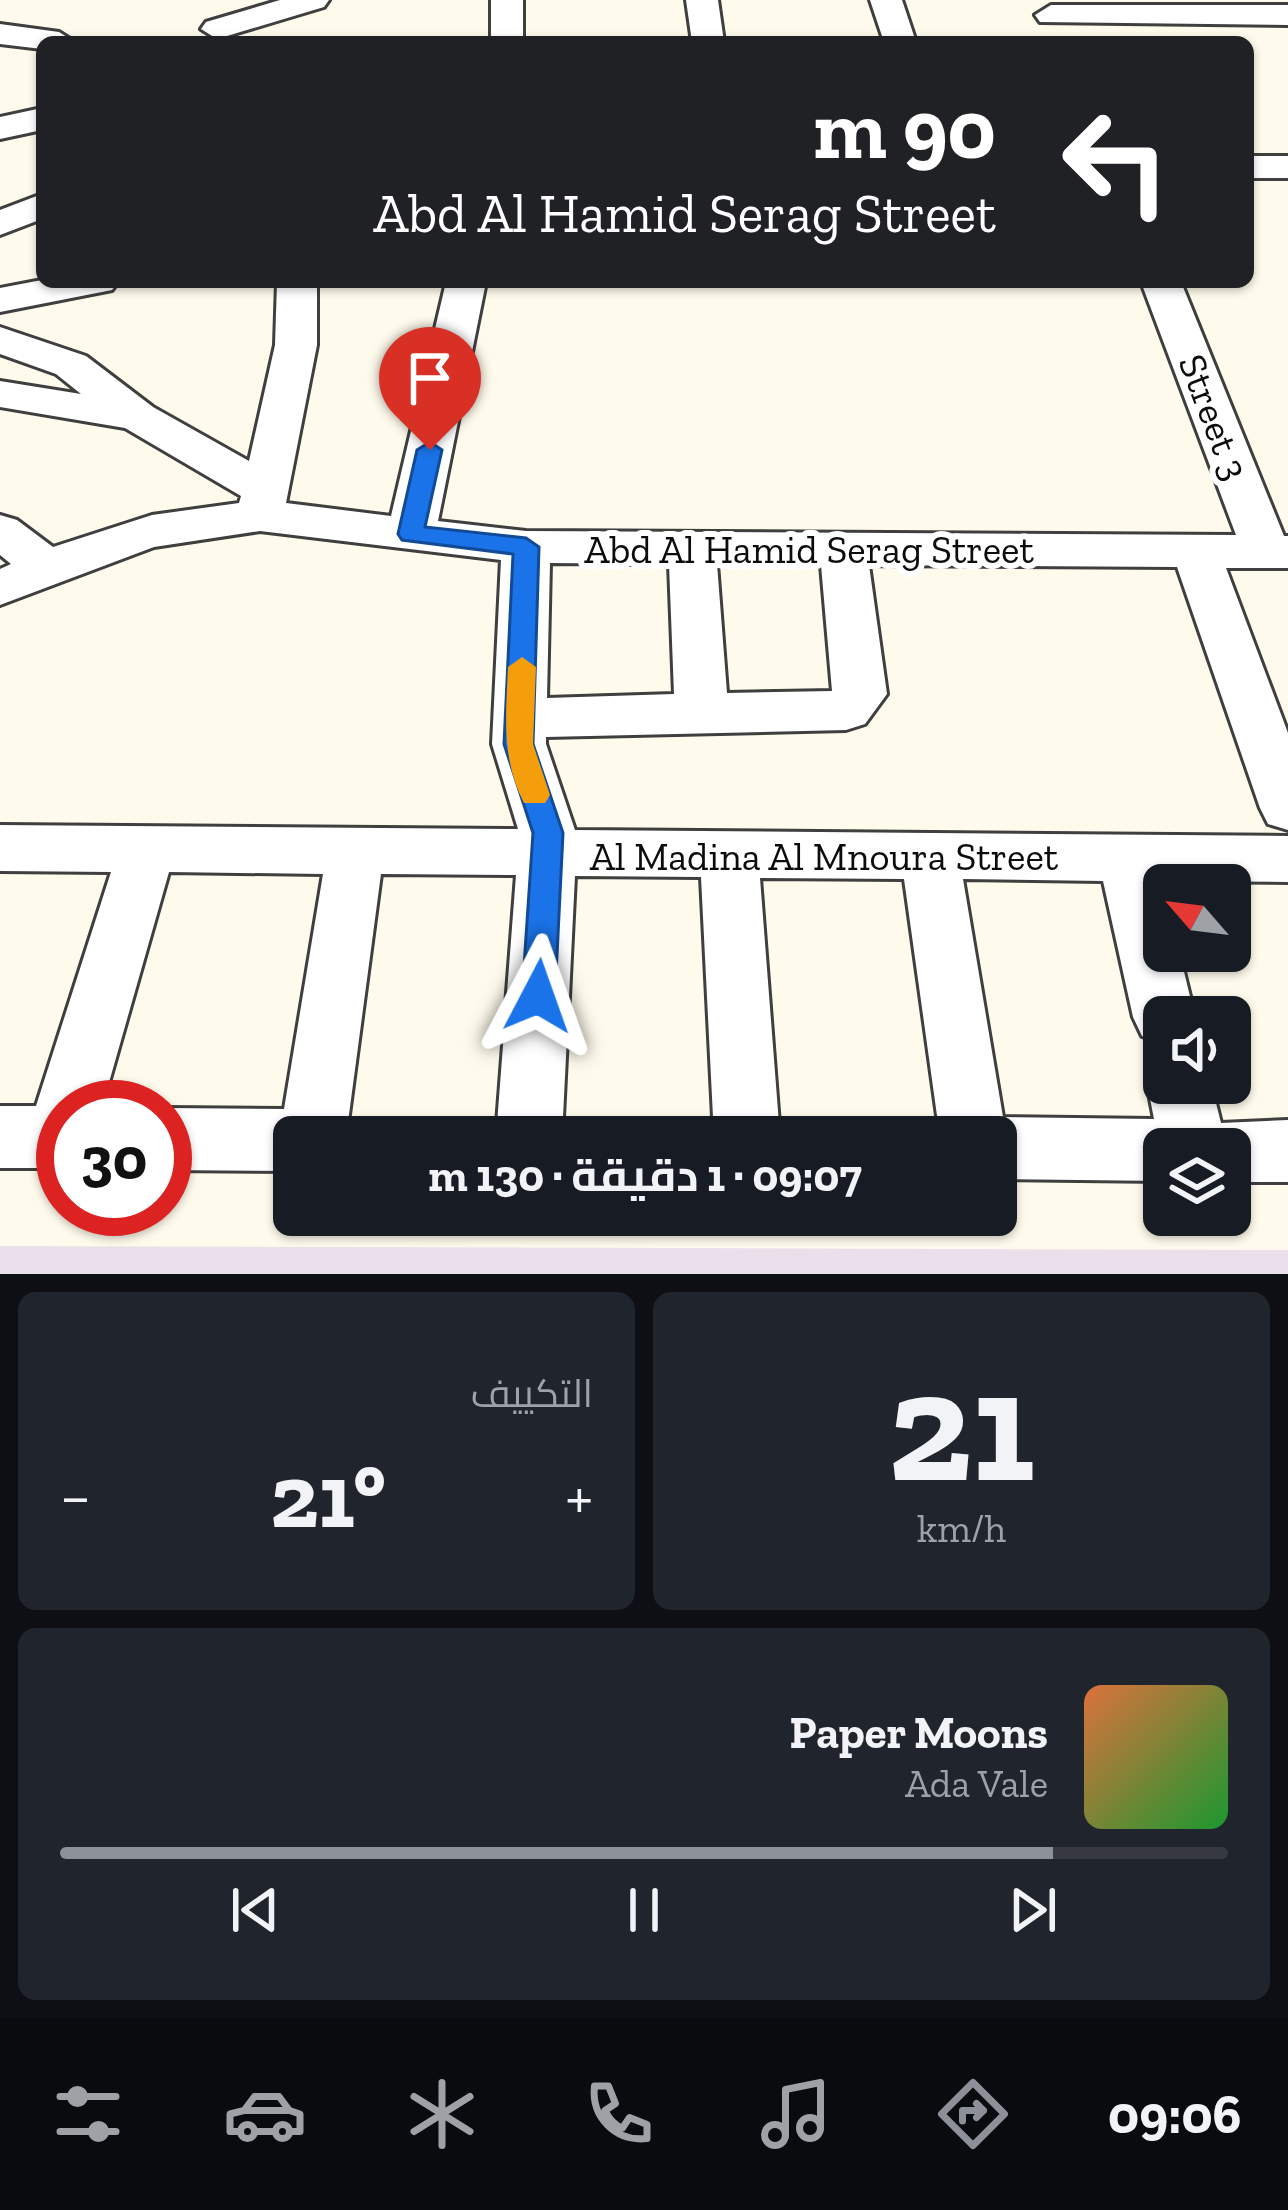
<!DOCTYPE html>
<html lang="ar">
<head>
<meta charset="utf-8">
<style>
  :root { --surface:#171b24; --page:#20242c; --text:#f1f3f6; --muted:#9ea1a6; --line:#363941; --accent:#8c9099 }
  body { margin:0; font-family:"Zilla Slab",Cairo,serif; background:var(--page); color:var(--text); direction:rtl; height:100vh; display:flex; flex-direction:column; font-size:45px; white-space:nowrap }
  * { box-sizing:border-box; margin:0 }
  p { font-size:39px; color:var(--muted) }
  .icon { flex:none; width:66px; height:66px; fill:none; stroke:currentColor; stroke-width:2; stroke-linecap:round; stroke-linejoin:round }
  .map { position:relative; height:1274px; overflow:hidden; direction:ltr }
  .drawer { display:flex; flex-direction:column; gap:18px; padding:18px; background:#0d0f14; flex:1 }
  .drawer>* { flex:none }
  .top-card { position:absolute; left:36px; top:36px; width:1218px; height:252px; border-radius:18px; box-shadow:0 3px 9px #0004; direction:rtl; background:#202124; color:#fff; overflow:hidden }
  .needle { width:78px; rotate:298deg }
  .controls { position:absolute; left:1143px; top:864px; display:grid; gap:24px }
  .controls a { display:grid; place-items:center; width:108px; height:108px; border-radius:18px; background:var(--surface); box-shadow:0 3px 9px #0004; font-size:60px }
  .speed { position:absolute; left:36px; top:1080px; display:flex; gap:24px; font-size:60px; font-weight:700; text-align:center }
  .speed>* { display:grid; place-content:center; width:156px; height:156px; border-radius:50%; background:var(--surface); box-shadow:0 3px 9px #0004; line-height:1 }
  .speed .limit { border:18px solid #d22; background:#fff; color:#111 }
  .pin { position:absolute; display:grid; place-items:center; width:102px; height:102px; color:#fff; margin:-123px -51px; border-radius:50% 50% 50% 0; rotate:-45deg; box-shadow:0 0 12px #0007 }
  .pin .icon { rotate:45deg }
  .me { position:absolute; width:132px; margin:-66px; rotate:4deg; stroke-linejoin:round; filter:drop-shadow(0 0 9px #0008) }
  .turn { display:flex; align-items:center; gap:42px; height:252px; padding:0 60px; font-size:54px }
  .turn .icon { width:156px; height:156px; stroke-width:2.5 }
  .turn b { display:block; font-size:84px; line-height:102px }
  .big { font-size:90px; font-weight:700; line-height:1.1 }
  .drawer .tile { flex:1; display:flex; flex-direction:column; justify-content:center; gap:18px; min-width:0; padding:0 42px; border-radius:18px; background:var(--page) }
  .drawer .dial { align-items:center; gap:0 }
  .dial b { font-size:156px; line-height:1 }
  .song { display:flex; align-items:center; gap:36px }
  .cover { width:144px; height:144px; border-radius:18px; background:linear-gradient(135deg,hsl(20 70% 55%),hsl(130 70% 35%)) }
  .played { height:12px; border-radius:6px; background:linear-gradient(90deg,var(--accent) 85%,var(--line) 85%) }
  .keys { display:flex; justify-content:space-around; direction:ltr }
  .heat { display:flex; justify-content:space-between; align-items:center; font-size:66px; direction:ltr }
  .drawer .tiles { flex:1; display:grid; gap:18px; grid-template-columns:1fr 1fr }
  .tile:last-child { grid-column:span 2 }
  .trip { position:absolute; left:273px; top:1116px; width:744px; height:120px; border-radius:18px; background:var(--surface); box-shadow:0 3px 9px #0004; font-weight:700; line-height:120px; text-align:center; direction:rtl }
  .tab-bar { display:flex; height:192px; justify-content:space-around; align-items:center; background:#090b0e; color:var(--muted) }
  .tab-bar .icon { width:84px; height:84px }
  .tab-bar .active { color:var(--accent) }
  .tab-bar b { font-size:54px; color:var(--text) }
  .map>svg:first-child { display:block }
</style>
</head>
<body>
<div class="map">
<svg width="1288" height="1274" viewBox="0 0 1288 1274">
  <rect width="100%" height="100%" fill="#fffbec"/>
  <path fill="#ebdfec" d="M0 1246 1288 1250V1274H0Z"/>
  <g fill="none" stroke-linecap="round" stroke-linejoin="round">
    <g stroke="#3f3f3f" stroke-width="6">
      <path id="minor" d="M280 0H329L324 7 217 39 201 29 206 22Z
        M491 0H523V42H491Z
        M686 0H718L724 42H692Z
        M870 0H902L916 42H884Z
        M1051 5H1288V25L1040 22 1035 15Z
        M0 24 59 32 75 42H42V49L0 44Z
        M42 108V130L0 139V117Z
        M1248 156H1288V178H1248Z
        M42 194V219L0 235V210Z
        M42 280V282H118L112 290 0 312V288Z
        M277 282H317V345L286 503 391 516 446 282H486L438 521 526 531 1236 535 1141 282H1181L1284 536H1288V568H1226L1288 733V830L1268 824 1260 808 1177 567 869 565 887 694 865 724 846 730 546 737V744L575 830 1288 836V882L1162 881 1164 951H1179L1195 1017H1164V1044L1142 1036 1133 1017 1103 881 963 879 1003 1117 1154 1119 1147 1083 1156 1062 1164 1060V1083H1211L1221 1123 1288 1120V1182H1230V1149H1164V1181L996 1179V1137H940L904 879 760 878 780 1137H714L701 877 575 876 562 1137H496L516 875 381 874 346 1137H294V1171L165 1170V1108L284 1109 323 874 169 872 102 1107H63V1168H0V1106H36L111 872 0 871V825L518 829 492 744 501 560 260 531 154 547 0 605V569L11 564 0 555V515L17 520 53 547 152 515 239 503 241 496 125 428 0 407V381L81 394 56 374 0 354V327L86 356 153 407 249 461 275 345ZM550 563 669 564 674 694 547 698ZM717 564 821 565 832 691 727 693Z"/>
    </g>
    <use href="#minor" fill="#fff" fill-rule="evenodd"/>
  </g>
  <path fill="#1a73e8" stroke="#114b97" stroke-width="3" d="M430 442 442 450 425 527 526 538 539 547 533 744 563 833 555 996 550 1006 538 1010 527 1006 522 996 533 833 504 744 513 554 402 540 398 534 417 450Z"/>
  <path fill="#f59e0b" d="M522 657 536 667 533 744 550 795 545 803H524C501 759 506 715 508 667Z"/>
  <g text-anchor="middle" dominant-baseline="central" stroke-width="12" stroke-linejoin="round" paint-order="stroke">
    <g font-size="39" fill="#0c0c0c" stroke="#fff">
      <text transform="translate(1214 417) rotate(69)">Street 3</text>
      <text x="809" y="549">Abd Al Hamid Serag Street</text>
      <text x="824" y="856">Al Madina Al Mnoura Street</text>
    </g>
  </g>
</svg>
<div class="controls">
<a><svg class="needle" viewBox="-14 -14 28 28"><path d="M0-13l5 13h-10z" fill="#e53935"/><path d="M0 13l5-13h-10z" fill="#9ea1a6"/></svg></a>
<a><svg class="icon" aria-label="sound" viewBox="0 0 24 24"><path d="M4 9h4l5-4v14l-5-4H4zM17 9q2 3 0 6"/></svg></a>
<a><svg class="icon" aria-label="layers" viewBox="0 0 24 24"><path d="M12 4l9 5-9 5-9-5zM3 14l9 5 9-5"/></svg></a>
</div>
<div class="speed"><div class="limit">30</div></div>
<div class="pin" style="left:430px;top:450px;background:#d93025"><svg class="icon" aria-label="arrive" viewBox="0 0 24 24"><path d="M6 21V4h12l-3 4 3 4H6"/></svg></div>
<svg class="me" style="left:538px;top:996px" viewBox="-20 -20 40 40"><path d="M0-17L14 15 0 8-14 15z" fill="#1a73e8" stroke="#fff" stroke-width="4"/></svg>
<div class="trip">09:07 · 1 دقيقة · 130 m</div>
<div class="top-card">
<div class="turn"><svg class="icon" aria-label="left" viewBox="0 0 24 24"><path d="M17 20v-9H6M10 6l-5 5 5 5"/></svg><div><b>90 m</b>Abd Al Hamid Serag Street</div></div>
</div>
</div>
<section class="drawer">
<div class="tiles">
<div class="tile dial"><b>21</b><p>km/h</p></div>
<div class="tile"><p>التكييف</p>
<div class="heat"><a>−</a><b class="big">21°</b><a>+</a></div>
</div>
<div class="tile">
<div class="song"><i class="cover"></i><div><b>Paper Moons</b><p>Ada Vale</p></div></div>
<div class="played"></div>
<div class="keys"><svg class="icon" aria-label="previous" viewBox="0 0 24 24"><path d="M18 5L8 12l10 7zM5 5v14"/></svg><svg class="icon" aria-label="pause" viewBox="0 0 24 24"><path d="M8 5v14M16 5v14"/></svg><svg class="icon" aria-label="next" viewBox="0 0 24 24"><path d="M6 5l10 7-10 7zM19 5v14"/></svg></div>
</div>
</div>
</section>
<nav class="tab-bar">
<b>09:06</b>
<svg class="icon active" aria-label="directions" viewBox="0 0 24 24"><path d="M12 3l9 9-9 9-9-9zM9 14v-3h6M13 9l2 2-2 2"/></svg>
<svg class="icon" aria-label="music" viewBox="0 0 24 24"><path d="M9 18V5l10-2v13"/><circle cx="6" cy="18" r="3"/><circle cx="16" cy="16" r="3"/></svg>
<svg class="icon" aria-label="phone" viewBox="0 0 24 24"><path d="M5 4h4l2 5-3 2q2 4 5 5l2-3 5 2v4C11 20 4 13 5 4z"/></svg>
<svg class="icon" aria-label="climate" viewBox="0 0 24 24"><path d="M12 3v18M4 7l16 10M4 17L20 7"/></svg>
<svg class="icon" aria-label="car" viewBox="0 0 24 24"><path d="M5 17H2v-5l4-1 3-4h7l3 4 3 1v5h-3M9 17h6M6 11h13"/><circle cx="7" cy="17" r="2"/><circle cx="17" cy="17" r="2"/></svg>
<svg class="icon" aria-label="filters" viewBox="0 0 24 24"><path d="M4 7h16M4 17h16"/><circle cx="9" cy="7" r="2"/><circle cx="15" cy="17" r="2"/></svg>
</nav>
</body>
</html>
